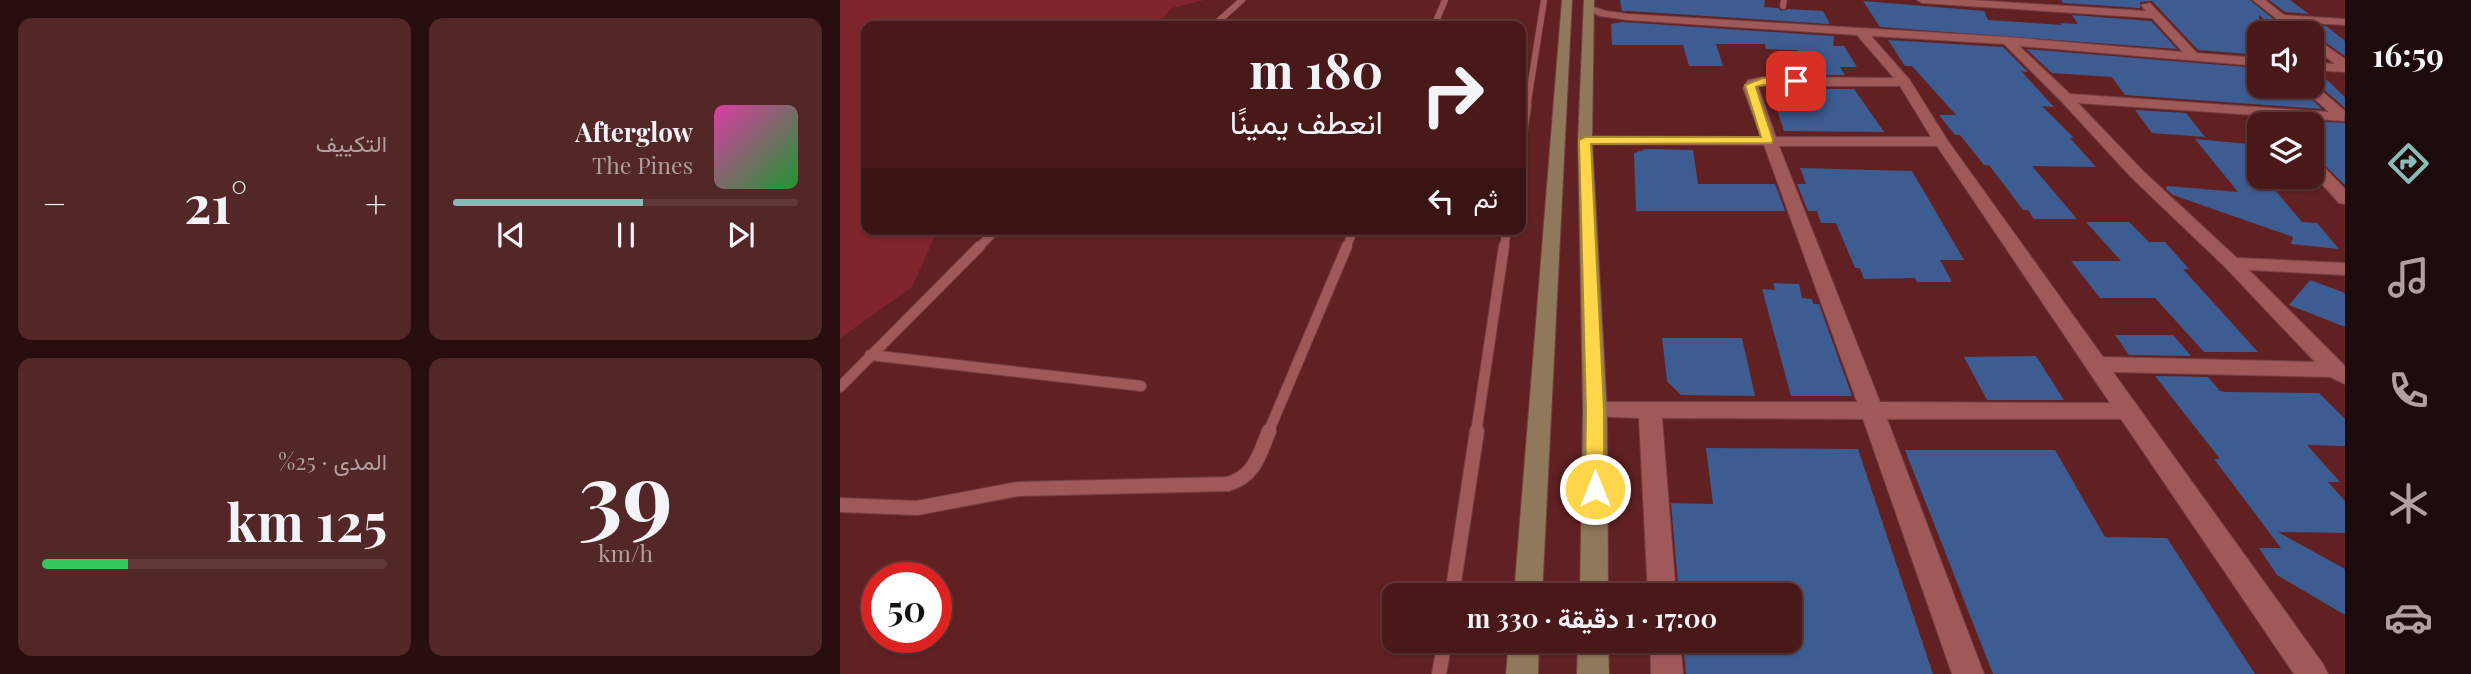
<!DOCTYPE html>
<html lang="ar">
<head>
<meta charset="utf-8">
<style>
  :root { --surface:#49191a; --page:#532627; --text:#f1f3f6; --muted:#b1a0a2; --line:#613839; --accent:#8bbbb9 }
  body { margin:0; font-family:"Playfair Display",Vazirmatn,serif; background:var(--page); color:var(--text); direction:rtl; height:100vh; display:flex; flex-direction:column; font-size:26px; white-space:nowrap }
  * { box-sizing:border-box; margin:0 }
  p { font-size:23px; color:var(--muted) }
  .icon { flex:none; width:38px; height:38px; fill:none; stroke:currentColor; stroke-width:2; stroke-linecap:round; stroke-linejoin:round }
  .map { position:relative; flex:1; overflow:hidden; direction:ltr }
  .details { display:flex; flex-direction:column; gap:18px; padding:18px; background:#280e0e; width:840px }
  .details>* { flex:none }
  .hud { position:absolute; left:21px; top:21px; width:665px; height:214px; border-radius:14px; box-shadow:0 2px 5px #0004,0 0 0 2px var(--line); direction:rtl; background:#49191a; color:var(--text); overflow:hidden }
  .controls { position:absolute; left:1407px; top:21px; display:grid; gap:14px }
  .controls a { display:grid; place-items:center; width:77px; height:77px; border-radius:14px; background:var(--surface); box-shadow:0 2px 5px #0004,0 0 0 2px var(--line); font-size:35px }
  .speed { position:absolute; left:21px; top:562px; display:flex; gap:14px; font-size:35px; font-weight:700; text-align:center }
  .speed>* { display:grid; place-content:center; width:91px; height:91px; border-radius:50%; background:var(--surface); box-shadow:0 2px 5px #0004,0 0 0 2px var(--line); line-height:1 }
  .speed .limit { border:10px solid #d22; background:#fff; color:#111 }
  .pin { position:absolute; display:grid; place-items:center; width:60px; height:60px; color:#fff; margin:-30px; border-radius:14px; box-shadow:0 4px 10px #0006 }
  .me { position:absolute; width:77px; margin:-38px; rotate:0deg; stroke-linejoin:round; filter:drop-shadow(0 0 5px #0008) }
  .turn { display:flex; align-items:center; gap:24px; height:147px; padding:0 28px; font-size:32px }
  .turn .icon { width:91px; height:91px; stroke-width:2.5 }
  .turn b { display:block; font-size:49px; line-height:60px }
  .then { display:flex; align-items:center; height:66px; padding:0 28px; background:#0003; gap:14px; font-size:26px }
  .big { font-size:52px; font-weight:700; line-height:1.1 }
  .details .card { flex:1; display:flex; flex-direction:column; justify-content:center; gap:10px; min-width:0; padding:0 24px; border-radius:14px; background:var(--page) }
  .details .dial { align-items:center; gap:0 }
  .dial b { font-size:91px; line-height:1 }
  .song { display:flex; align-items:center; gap:21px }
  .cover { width:84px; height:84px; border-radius:10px; background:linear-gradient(135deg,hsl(320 70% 55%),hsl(130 70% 35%)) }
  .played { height:7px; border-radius:4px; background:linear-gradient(90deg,var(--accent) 55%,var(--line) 55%) }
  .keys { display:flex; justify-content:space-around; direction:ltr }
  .heat { display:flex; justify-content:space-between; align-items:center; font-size:38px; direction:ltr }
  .charge { height:10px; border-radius:5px; background:linear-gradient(90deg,#34c759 25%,var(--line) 0) }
  .details .tiles { flex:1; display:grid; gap:18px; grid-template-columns:repeat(2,1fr) }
  .trip { position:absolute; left:542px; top:583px; width:420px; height:70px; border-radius:14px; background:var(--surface); box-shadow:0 2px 5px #0004,0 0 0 2px var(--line); font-weight:700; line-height:70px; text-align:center; direction:rtl }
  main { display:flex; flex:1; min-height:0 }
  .tabs { display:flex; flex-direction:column; width:126px; justify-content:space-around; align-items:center; background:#1d0a0a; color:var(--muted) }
  .tabs .icon { width:49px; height:49px }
  .tabs .selected { color:var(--accent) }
  .tabs b { font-size:32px; color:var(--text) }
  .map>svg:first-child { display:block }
</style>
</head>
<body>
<main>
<nav class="tabs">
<b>16:59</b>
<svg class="icon selected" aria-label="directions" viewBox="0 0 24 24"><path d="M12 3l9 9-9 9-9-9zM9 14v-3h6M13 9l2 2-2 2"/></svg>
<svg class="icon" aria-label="music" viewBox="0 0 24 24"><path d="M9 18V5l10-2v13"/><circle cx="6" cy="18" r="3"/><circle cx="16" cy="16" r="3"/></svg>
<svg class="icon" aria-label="phone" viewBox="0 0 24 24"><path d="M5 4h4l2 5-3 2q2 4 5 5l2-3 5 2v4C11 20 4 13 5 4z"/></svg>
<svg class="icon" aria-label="climate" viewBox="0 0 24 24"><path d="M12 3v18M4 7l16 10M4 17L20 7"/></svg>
<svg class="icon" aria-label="car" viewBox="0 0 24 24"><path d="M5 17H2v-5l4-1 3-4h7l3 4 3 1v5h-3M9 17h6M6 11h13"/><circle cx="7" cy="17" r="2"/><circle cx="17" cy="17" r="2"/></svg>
</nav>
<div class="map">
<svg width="1505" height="674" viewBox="0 0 1505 674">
  <rect width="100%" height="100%" fill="#612123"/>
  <path fill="#80252b" d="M0 0H364L332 8 316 26H26V229H98L72 287 0 338Z"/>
  <path fill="#3d5c91" d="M780 0H925L924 7 938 8 941 11 948 9 983 11 990 24 788 11H782Z
    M1221 0H1410L1437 22H1427L1419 15V55L1358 50 1312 1 1300 2V8L1223 3Z
    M1429 0H1450L1469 14 1445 12Z
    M1023 1 1144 11 1148 20 1222 25 1220 23 1238 24 1232 15 1311 21 1337 49 1040 27Z
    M782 22 994 36 993 46H1004L1017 67H1000L1005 75H970L957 50 926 49 925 44H876L883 66H849L843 45H772L771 24Z
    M1472 26H1486L1505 41V56L1472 33Z
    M1048 40 1163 47 1188 72 1181 71 1214 107 1202 106 1234 138H1230L1256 167 1192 166 1237 219H1194L1188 210H1183L1149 165H1144L1120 135H1115L1099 115H1116L1072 66H1065Z
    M1186 49 1419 68V86H1458L1482 109 1285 95 1272 77 1212 73Z
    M1472 79 1487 80 1505 97V108Z
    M930 89H1014L1044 132 944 131Z
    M1295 110 1346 113 1365 137 1312 133Z
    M1472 121 1505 123V185L1472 153Z
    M1355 139 1419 145V183L1430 184 1462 222 1477 223 1499 249 1451 244 1453 237 1333 195 1326 189 1327 186 1398 192Z
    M806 149 853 150 858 184H935L945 211H796L794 153Z
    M960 168 1072 171 1124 260H1100L1112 282H1077L1075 278 1024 279 1020 268H1015L996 223H981L977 211H968L957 184H966Z
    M1246 222H1289L1309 242H1325L1349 269H1343L1418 352H1364L1315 298H1260L1231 261H1281Z
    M1470 280 1505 293V327L1449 305Z
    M933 283 959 284 962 298 972 299 973 304H979L1012 396H951L922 289 935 290Z
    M1275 335H1333L1351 356 1289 355Z
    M822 338H902L915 396 841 395 827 381Z
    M1196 356 1224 400H1147L1124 357Z
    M1315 376 1368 377 1380 391 1386 392 1479 393 1505 419V446L1467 445 1500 482H1488L1505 501V533L1438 532 1505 569V615L1437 575 1419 548H1441L1374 459H1380Z
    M866 448 1018 449 1093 674H846L843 640H950V595H839L831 503 873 504Z
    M1065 450H1215L1265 537 1327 538 1415 674H1153Z"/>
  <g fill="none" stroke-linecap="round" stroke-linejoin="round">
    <g stroke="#743e43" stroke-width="7">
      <path id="lane-far3" d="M943 6 944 0
        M373 26 402 0
        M594 26 605 0
        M687 108 704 0"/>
    </g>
    <g stroke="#743e43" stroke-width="10">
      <path id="lane-far2" d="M681 145 687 106
        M138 248 157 229
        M506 248 514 229
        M664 248 667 229"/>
    </g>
    <g stroke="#743e43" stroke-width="12">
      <path id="lane-far1" d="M30 355 301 386
        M0 387 140 246
        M428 433 507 246
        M636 433 664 246"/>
    </g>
    <g stroke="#743e43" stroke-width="16">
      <path id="lane" d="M0 505 77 508 178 489 388 484C415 476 419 455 429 431
        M612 595 637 431
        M599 674 605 640"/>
    </g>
    <g stroke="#743e43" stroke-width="2">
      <path id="street" d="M1077 0H1132L1306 11 1301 5 1310 3 1357 53 1419 58V66L1179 46 1230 94 1489 112 1460 86H1472V83L1505 111 1504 121 1238 103 1303 171 1397 258 1505 263V275L1409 270 1505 366V384L1490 377 1273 372 1483 664 1488 674H1454L1281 419H1047L1144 674H1112L1023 419 822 418 836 595H808L799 418 747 416 743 410 747 404 755 402H1017L924 145 745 144 738 140 745 136 921 137 903 88 908 80 923 77 1054 78 1017 35 788 20 760 16 743 8 748 5 766 11 788 14 1167 37 1343 52 1312 18 1082 3ZM1031 36 1164 44 1221 101 1291 177 1385 267 1475 362 1263 357 1108 141 1069 79ZM918 86H1060L1091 137H936ZM939 146H1097L1270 403 1040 402Z
        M1413 0H1425L1444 15 1505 19V25L1454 22 1458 26 1456 28H1448Z
        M1472 36 1505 59V72L1472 70V62L1495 64 1472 46Z
        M1472 159 1478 161 1505 189V204L1499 203 1472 173Z
        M810 640H840L843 674H811Z"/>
    </g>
    <g stroke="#743e43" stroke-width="2">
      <path id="secondary" d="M722 0H732L702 595H674Z
        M744 0H754L752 140 767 410 768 595H740L743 410 738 140Z
        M669 640H699L698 674H666Z
        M738 640H768L769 674H737Z"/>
    </g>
    <use href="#lane-far3" stroke="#a05959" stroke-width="6"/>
    <use href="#lane-far2" stroke="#a05959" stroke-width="8"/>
    <use href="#lane-far1" stroke="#a05959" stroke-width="10"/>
    <use href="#lane" stroke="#a05959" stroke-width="14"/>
    <use href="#street" fill="#a05959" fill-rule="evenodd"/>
    <use href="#secondary" fill="#90785b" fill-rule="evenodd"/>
  </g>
  <path fill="#ffd54a" stroke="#a68a30" stroke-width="2" d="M923 78H956L961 81C949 88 930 81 916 87L933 140 932 143 751 144 764 410V489L761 495 755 497 748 495 745 489 746 410 739 140 745 137H921L905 85Z"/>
</svg>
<div class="controls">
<a><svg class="icon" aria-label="sound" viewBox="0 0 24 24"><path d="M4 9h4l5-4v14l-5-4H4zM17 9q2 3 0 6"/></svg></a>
<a><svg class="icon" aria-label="layers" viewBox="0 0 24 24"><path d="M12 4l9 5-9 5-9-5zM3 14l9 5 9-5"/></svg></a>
</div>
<div class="speed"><div class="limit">50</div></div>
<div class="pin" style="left:956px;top:81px;background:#d93025"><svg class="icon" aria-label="arrive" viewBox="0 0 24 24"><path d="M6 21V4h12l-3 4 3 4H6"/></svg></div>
<svg class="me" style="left:755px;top:489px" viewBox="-20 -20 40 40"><circle r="17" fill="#ffd54a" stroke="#fff" stroke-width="3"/><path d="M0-11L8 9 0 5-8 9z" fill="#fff"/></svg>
<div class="trip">17:00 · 1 دقيقة · 330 m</div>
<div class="hud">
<div class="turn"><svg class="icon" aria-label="right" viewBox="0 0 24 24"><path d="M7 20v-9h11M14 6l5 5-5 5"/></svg><div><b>180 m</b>انعطف يمينًا</div></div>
<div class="then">ثم<svg class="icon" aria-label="left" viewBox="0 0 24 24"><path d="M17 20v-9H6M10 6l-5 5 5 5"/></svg></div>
</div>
</div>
<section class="details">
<div class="tiles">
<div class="card">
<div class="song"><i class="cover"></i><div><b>Afterglow</b><p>The Pines</p></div></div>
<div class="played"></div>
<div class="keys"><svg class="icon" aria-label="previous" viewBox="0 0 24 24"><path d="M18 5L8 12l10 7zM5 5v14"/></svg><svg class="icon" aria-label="pause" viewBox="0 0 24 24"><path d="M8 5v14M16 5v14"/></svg><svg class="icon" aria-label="next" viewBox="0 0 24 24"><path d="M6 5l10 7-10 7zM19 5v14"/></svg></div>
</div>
<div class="card"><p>التكييف</p>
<div class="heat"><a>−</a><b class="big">21°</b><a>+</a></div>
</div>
<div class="card dial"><b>39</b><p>km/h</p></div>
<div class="card"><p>المدى · 25%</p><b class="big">125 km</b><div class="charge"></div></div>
</div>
</section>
</main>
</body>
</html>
